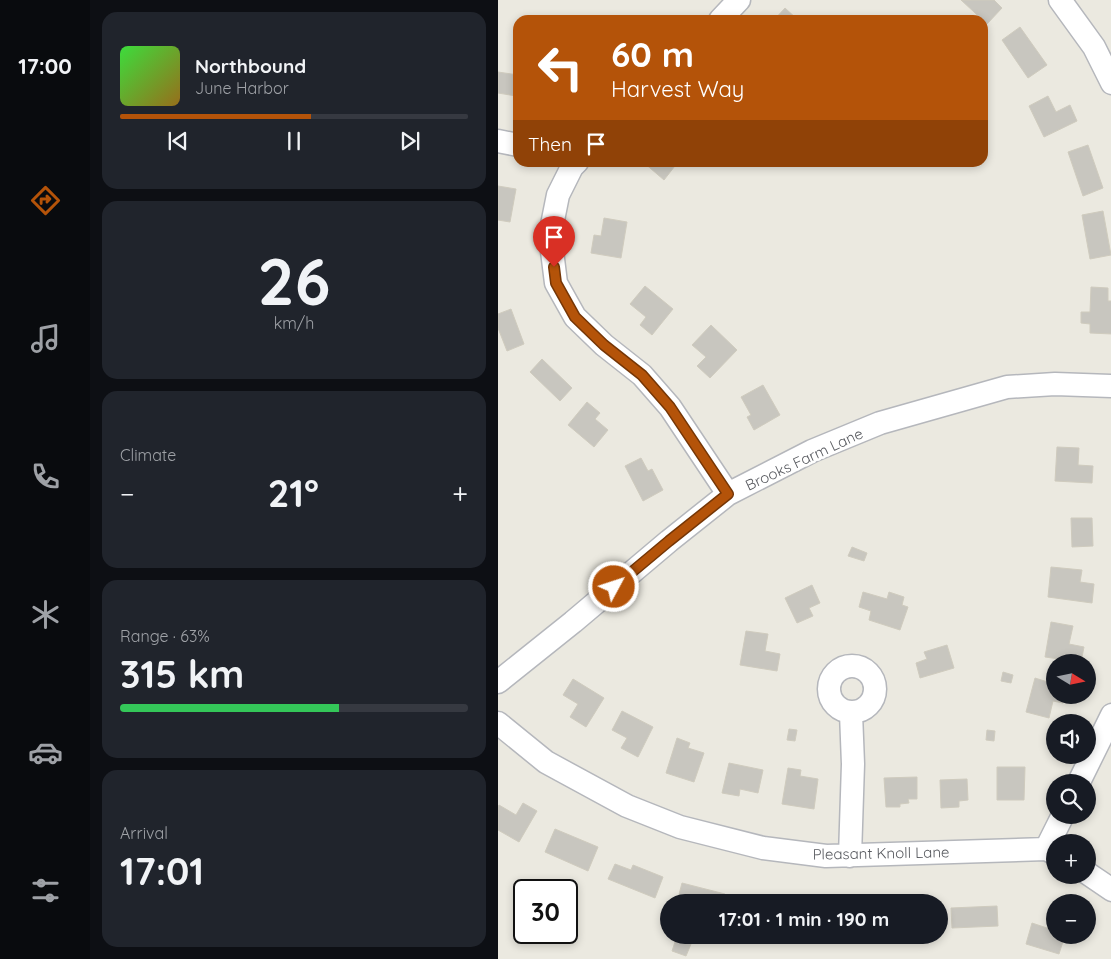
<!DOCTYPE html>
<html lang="en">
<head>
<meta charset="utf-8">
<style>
  :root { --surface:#171b24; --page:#20242c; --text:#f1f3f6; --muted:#9ea1a6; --line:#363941; --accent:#b45309 }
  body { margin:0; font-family:Quicksand,sans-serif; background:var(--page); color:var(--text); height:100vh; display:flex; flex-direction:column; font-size:19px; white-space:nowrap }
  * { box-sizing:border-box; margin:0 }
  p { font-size:16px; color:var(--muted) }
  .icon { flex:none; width:28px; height:28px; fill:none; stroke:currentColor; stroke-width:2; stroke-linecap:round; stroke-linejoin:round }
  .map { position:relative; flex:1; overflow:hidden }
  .details { display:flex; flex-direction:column; gap:12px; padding:12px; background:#0d0f14; width:408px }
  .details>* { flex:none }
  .guide { position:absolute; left:15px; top:15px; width:475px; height:152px; border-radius:15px; box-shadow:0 2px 8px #0003; background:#b45309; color:#fff; overflow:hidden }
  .needle { width:32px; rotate:100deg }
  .controls { position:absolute; left:548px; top:654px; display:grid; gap:10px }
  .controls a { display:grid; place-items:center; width:50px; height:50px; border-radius:50%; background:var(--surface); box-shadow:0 2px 8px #0003; font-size:25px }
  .speed { position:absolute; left:15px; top:879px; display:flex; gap:10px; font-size:25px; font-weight:700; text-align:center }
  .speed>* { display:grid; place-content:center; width:65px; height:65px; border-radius:50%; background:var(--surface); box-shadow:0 2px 8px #0003; line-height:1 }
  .speed .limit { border:2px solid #111; border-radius:8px; background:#fff; color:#111 }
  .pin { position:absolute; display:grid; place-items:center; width:42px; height:42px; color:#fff; margin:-51px -21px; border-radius:50% 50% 50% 0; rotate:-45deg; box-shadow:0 0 5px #0007 }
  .pin .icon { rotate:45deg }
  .me { position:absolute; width:55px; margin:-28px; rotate:50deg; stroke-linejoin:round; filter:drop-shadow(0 0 4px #0008) }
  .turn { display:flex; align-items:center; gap:18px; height:105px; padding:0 15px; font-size:22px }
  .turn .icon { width:65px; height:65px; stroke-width:2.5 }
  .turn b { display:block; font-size:35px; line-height:42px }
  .then { display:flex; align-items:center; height:48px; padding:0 15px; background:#0003; gap:10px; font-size:19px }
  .big { font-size:38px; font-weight:700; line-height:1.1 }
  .details .widget { flex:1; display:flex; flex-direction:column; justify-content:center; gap:8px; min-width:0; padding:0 18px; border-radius:15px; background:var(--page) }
  .details .dial { align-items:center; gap:0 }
  .dial b { font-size:65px; line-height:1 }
  .song { display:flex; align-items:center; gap:15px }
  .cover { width:60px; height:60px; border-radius:8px; background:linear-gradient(135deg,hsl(120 70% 55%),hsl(40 70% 35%)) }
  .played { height:5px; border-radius:2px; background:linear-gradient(90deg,var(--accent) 55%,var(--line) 55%) }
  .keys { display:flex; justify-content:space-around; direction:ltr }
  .heat { display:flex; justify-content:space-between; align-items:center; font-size:28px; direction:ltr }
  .charge { height:8px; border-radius:4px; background:linear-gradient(90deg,#34c759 63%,var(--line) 0) }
  .trip { position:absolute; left:162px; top:894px; width:288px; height:50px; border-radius:25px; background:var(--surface); box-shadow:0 2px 8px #0003; font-weight:700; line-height:50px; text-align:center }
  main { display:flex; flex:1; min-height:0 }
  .tabs { display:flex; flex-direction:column; width:90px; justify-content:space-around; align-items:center; background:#090b0e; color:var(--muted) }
  .tabs .icon { width:35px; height:35px }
  .tabs .on { color:var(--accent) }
  .tabs b { font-size:22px; color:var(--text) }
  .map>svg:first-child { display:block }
</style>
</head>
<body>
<main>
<nav class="tabs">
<b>17:00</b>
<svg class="icon on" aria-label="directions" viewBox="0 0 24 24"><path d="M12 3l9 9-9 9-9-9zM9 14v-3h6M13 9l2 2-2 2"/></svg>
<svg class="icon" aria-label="music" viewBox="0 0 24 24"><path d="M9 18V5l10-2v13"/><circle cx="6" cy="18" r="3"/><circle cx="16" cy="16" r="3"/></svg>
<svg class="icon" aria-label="phone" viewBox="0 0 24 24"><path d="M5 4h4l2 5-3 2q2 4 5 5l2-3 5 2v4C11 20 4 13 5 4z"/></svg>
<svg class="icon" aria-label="climate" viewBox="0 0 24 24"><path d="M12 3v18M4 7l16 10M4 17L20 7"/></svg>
<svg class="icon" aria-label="car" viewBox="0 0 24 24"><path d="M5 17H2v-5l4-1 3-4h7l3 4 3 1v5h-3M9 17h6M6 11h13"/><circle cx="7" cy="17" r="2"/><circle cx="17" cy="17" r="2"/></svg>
<svg class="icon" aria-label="filters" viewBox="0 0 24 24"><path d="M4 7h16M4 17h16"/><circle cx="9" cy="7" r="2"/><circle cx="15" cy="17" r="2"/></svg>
</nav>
<section class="details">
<div class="widget">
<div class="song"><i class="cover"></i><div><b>Northbound</b><p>June Harbor</p></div></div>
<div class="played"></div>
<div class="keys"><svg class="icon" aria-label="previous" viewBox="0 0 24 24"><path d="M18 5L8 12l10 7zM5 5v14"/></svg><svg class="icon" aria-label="pause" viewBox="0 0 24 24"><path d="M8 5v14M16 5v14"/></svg><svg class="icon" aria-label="next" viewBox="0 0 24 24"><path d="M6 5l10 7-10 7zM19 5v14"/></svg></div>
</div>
<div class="widget dial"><b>26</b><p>km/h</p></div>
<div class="widget"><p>Climate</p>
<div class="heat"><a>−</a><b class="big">21°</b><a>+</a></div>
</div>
<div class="widget"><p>Range · 63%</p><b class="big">315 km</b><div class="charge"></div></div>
<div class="widget"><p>Arrival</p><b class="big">17:01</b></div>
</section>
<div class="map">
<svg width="614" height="959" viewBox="0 0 614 959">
  <rect width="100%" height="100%" fill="#ebe9e0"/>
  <path fill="#c8c6bf" stroke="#cfcbbe" d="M463 0H496L504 8 489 24Z
    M287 8 300 20H276Z
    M522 27 549 65 530 78 504 40Z
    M0 72 20 75 18 96 0 93Z
    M550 96 558 112 572 105 579 121 546 137 531 106Z
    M590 145 605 188 585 196 570 152Z
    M145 162H180L166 180Z
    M0 186 18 189 12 222 0 220Z
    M605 211 613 255 592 259 584 215Z
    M106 218 129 222 123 258 93 253 96 235 103 236Z
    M147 286 175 309 154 335 142 325 148 317 132 304Z
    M593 287 610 288V301H614V334L592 333V324L583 323V312H592Z
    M13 309 26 344 9 351 0 328V314Z
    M213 325 239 350 212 378 199 366 208 357 194 345Z
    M44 359 74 388 62 401 32 372Z
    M265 385 282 415 256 430 249 417 253 415 243 397Z
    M89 402 102 413 97 419 110 430 96 447 70 425Z
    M559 447 581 448 580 465 595 466 594 483 557 481Z
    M143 458 150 471 154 469 165 490 145 501 127 466Z
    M573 518H594L595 546 574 547Z
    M354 547 369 553 366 561 350 556Z
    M553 567 584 570 582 582 596 584 594 603 550 597Z
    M314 585 322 603 311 608 315 616 299 623 287 598Z
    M365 592 389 599 391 592 406 597 404 605 410 607 402 630 371 620 373 611 361 607Z
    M553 622 575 626 571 644 586 647 583 662 547 657Z
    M248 631 270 634 267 651 282 654 279 671 242 665Z
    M449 645 456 668 422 678 418 663 429 659 426 652Z
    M505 672 515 675 513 683 503 681Z
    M537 678 556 684V695H567L565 703 555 701 551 718 528 712Z
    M75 679 106 698 88 727 72 717 80 704 65 695Z
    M124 711 155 727 140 757 123 748 129 738 114 730Z
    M291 729 299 730 297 741 289 740Z
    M489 730 497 731 496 741 488 740Z
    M179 738 192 743 190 748 206 753 196 782 168 773Z
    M231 763 265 770 260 793 242 789 241 796 224 793Z
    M499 767H527L526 800H499Z
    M290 768 303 770 302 776 320 779 316 809 284 804Z
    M419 777V799H410L411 803 402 804V807H388L386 778Z
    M469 779 470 800 461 801V807L443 808 442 780Z
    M25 803 39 811 21 842 0 830V807L1 805 18 815Z
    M57 829 100 847 90 871 47 852Z
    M117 864 133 870 135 865 165 877 157 898 110 879Z
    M184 883 227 894 225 902H179Z
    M254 895 271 898 270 902H253Z
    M499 906 500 926 454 928 453 908Z
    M556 914V935H567L561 954 528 944 534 923 552 929Z
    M382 935H427V936L382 937Z
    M178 939 193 944 188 956 174 951Z"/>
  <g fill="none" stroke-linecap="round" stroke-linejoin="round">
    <g stroke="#b5b7bc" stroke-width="25">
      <path id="minor" d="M562 0 596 47 614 83
        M222 20 241 0
        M0 141 20 145
        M79 162 74 167 60 195 52 235 58 283 77 317 106 345 144 375 172 407 230 494
        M331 689a23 23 0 1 1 46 0a23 23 0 1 1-46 0Z
        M0 682 75 622 171 541 230 494 314 451 382 423 509 387 557 384 614 386
        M0 723 48 762 129 806 182 827 265 848 328 856 548 849 556 853
        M581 782 614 715
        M548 849 565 815
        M352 856 355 764 353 713
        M589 873 614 890"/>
    </g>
    <use href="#minor" stroke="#fff" stroke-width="22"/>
  </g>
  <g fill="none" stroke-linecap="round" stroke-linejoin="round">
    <g stroke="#753606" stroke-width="12">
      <path id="route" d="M56 267 58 283 77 317 106 345 144 375 172 407 230 494 171 541 116 587"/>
    </g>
    <use href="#route" stroke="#b45309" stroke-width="9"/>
  </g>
  <g text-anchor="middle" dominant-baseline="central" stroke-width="5" stroke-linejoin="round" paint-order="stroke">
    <g font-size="15" fill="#595b60" stroke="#fff">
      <text transform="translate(306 459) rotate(-25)">Brooks Farm Lane</text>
      <text transform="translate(383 853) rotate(-1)">Pleasant Knoll Lane</text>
    </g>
  </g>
</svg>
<div class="controls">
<a><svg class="needle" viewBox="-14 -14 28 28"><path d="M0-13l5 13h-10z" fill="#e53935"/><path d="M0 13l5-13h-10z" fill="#9ea1a6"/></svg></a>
<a><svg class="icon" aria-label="sound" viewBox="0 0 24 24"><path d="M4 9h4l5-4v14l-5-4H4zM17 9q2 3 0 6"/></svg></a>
<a><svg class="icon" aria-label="search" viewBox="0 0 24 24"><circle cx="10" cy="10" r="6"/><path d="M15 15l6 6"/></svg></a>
<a>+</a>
<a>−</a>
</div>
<div class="speed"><div class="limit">30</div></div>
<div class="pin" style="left:56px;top:267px;background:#d93025"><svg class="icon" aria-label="arrive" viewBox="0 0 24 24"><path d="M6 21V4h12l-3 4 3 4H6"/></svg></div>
<svg class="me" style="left:116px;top:587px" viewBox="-20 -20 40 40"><circle r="17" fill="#b45309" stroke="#fff" stroke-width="3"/><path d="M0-11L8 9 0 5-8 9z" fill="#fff"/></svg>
<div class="trip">17:01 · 1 min · 190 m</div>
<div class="guide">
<div class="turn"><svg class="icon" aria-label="left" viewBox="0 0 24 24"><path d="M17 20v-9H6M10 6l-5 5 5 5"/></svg><div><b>60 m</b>Harvest Way</div></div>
<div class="then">Then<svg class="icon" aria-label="arrive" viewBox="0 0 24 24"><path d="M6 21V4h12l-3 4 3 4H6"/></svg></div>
</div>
</div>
</main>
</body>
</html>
